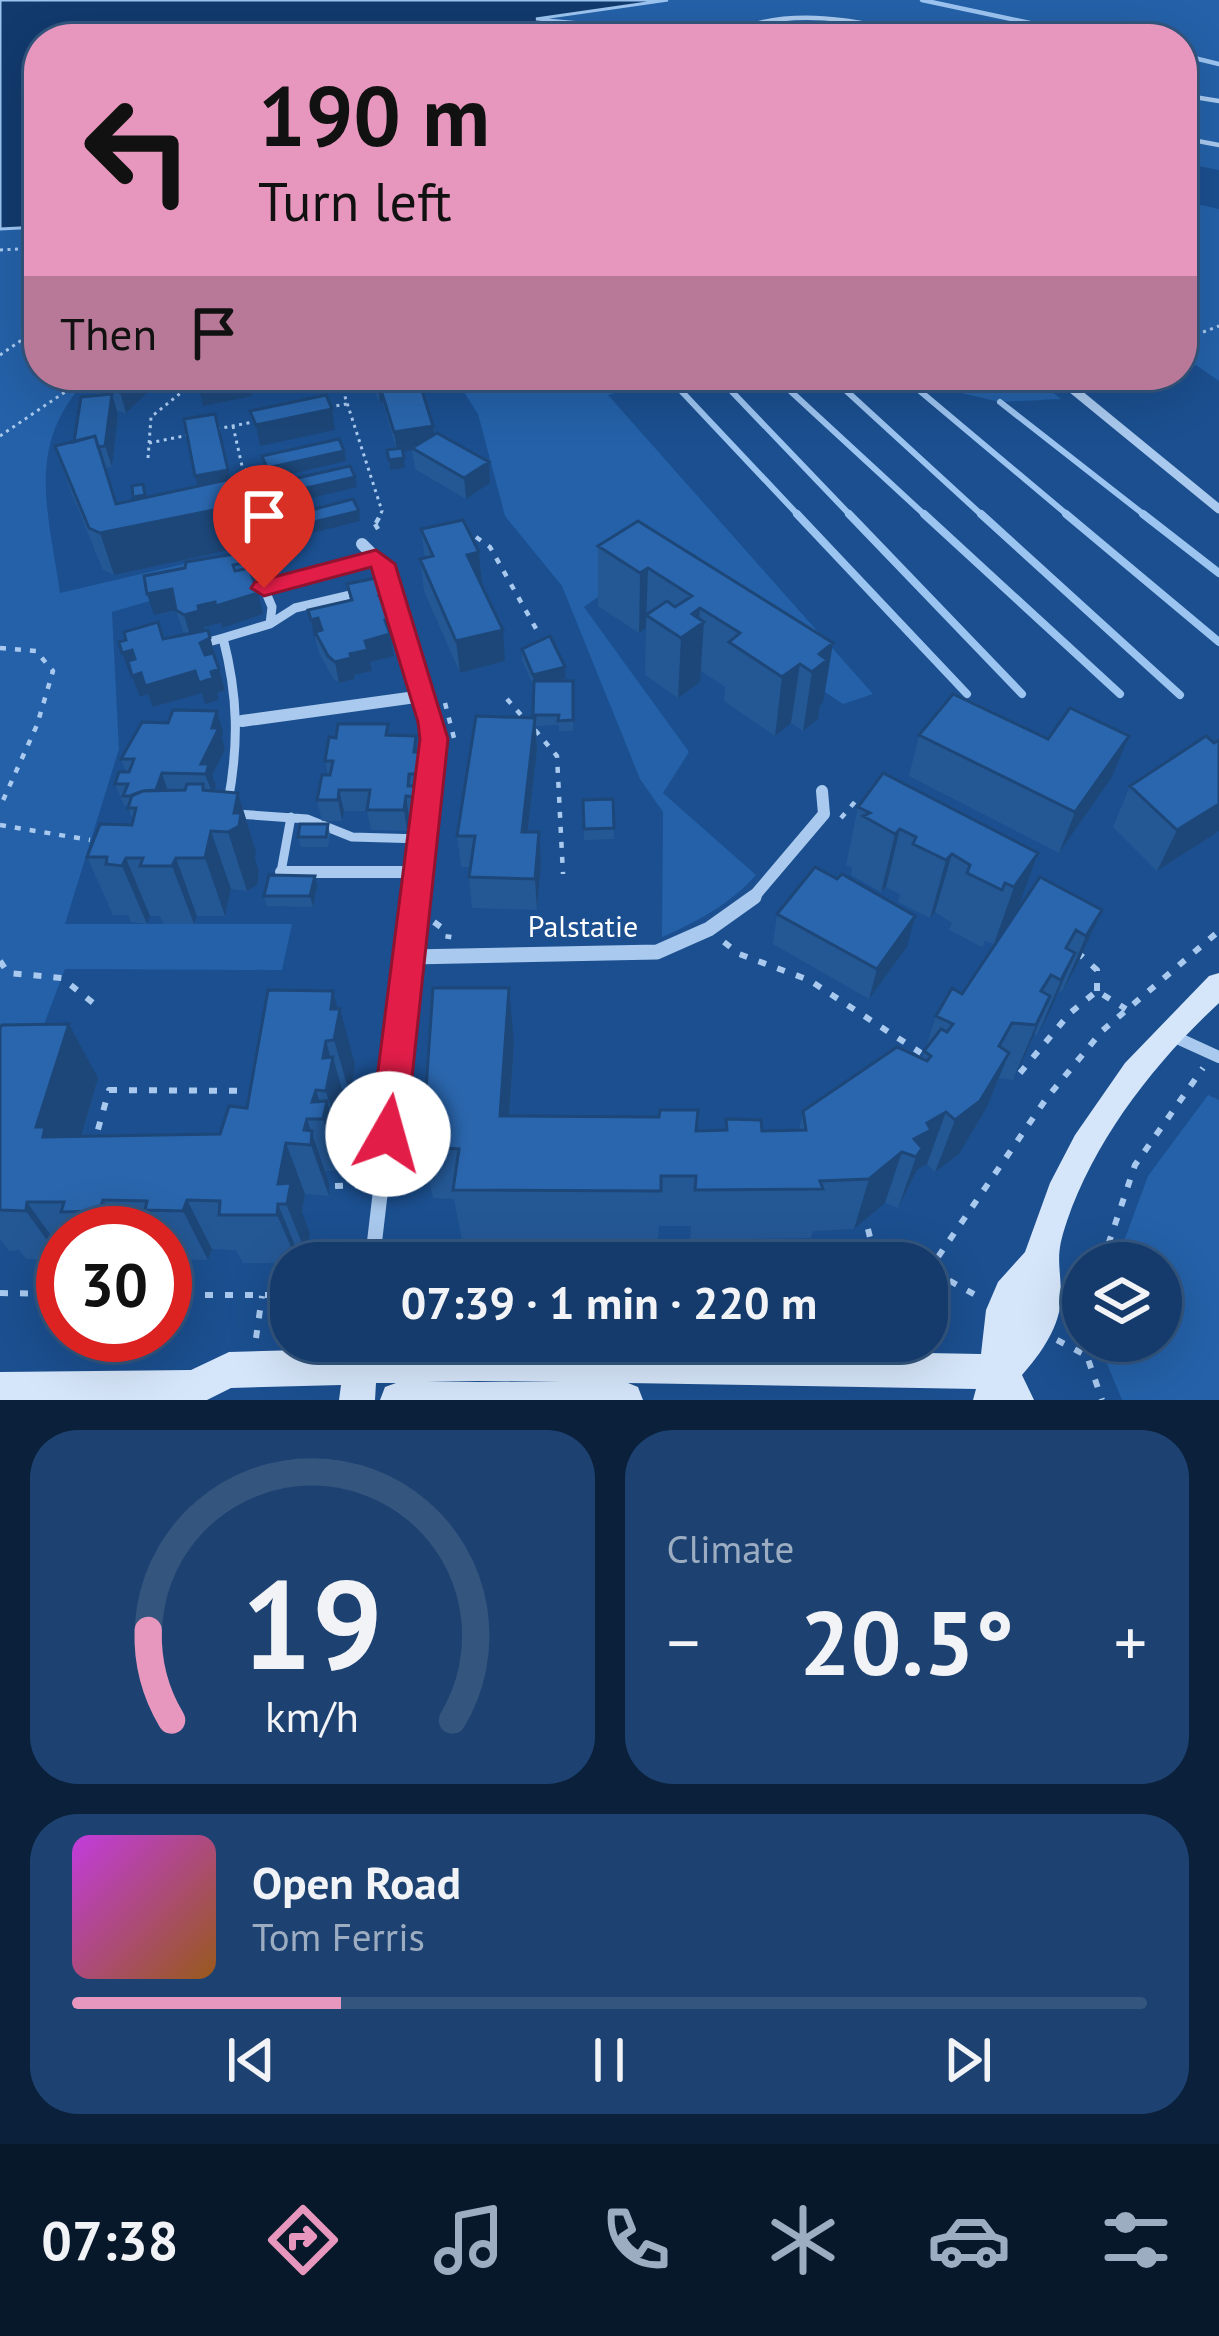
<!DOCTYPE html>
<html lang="en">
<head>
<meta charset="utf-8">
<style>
  :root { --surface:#143b6b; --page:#1d4271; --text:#f1f3f6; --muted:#9dadc1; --line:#33557e; --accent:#e797bd }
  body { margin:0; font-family:"PT Sans",sans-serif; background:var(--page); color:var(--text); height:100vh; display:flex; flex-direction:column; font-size:45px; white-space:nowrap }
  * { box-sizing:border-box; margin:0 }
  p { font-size:39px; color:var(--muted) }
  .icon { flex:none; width:66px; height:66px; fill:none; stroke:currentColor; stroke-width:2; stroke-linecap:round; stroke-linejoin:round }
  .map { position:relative; height:1400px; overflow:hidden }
  .drawer { display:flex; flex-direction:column; gap:30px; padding:30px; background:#0b203b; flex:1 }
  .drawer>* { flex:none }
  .hud { position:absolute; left:24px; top:24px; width:1173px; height:366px; border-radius:48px; box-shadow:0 12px 48px #0002,0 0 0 3px var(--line); background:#e797bd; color:#111; overflow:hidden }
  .fabs { position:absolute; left:1062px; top:1242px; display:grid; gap:24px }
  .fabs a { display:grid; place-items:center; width:120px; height:120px; border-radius:50%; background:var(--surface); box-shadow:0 12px 48px #0002,0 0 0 3px var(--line); font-size:60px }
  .speed { position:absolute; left:36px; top:1206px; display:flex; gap:24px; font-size:60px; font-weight:700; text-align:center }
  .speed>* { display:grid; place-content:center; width:156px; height:156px; border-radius:50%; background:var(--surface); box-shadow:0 12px 48px #0002,0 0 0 3px var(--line); line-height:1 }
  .speed .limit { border:18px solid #d22; background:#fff; color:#111 }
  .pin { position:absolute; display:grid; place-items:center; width:102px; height:102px; color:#fff; margin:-123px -51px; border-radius:50% 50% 50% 0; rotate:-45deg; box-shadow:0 0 12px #0007 }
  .pin .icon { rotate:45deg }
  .me { position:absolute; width:132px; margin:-66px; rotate:7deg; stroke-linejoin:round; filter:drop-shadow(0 0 9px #0008) }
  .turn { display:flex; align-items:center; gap:42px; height:252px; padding:0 36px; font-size:54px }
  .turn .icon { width:156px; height:156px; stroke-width:2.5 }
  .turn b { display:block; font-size:84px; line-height:102px }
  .then { display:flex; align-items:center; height:114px; padding:0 36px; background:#0003; gap:24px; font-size:45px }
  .big { font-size:90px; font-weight:700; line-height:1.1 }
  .drawer .widget { flex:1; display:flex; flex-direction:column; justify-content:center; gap:18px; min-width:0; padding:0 42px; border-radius:48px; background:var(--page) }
  .drawer .dial { align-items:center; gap:0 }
  .dial svg { height:312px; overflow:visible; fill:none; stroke:var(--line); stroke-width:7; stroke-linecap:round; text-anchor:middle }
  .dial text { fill:var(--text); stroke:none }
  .song { display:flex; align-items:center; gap:36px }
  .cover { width:144px; height:144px; border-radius:18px; background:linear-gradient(135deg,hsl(290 70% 55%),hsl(30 70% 35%)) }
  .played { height:12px; border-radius:6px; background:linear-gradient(90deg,var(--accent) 25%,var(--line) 25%) }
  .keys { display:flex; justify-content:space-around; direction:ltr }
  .heat { display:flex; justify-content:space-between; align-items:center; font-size:66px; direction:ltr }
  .drawer .tiles { flex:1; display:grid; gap:30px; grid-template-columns:1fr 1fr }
  .widget:last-child { grid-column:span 2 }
  .trip { position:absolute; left:270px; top:1242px; width:678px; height:120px; border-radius:48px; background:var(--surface); box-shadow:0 12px 48px #0002,0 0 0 3px var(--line); font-weight:700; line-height:120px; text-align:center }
  .tabs { display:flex; height:192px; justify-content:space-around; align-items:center; background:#08182b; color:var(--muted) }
  .tabs .icon { width:84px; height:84px }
  .tabs .selected { color:var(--accent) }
  .tabs b { font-size:54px; color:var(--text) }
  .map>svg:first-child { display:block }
</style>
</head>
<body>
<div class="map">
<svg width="1219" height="1400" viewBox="0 0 1219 1400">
  <rect width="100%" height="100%" fill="#1b4f8f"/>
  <path fill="#2461a8" d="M518 0H1219V170L1182 163V39H609L581 23 537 21 579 14Z
    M39 161V375H91C24 443 48 508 60 593L273 543 290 560 112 612 119 749 65 924H292L282 970 65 969 0 1140V167Z
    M1182 201 1219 209V381L1196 365 1182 370V247L1196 231 1182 226Z
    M453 375H682L608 395 873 694 843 704 638 568 584 607 689 752 663 793 756 875C730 904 697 922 662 937L663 812 640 779 562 586 505 516 478 414Z
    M823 375H1032L1061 399 1000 402 897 378Z
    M1208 1095 1219 1100V1400H1122L1103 1354 1105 1341H1161V1263H1118L1120 1252 1148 1176Z
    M492 1341H865L867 1347 491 1350Z"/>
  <path fill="#123a6d" stroke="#9cc4f0" stroke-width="3" d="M0 0H668L536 19 581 23 609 39H39V227L0 229Z"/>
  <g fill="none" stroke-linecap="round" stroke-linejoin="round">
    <path stroke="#9cc4f0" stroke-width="4.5" d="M922 0 1105 39
      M1182 55 1219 64"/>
    <path stroke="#9cc4f0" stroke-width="6" d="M716 375 852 517
      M773 375 927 517
      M829 375 984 517
      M669 378 800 517
      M908 381 1070 517
      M1000 402 1147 517"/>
    <path stroke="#9cc4f0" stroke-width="8" d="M797 514 967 694
      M849 514 1022 694
      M924 514 1120 694
      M981 514 1180 695
      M1066 514 1219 642
      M1143 514 1219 573"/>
    <path stroke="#a9c9ee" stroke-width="3" stroke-dasharray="3 4.5" stroke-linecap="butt" d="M0 250 39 248
      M1182 340 1219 326
      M0 355 23 339 39 314
      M338 375 382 511 379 517
      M930 375 981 389 1048 386
      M329 407 347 404
      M233 426 242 466 251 476
      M217 429 253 422
      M0 436 90 375
      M149 443 189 435
      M148 458 151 417 203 375
      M267 483 276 484V493L269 495"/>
    <path stroke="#a9c9ee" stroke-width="4.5" stroke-dasharray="6 9" stroke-linecap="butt" d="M376 523 381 514
      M375 524 382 536
      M476 537 490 547 539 634
      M0 648 36 651 53 671 37 725 0 807
      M507 699 527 722
      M445 703 454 738
      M535 730 557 756 563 874
      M841 818 860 796
      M0 825 90 840"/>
    <path stroke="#a9c9ee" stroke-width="6" stroke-dasharray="8 12" stroke-linecap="butt" d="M434 922 449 933 448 939
      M724 942 739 954 809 980 921 1053
      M1077 952 1097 970V991
      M0 961 8 973 62 978 93 1003
      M1020 1073 1070 1013 1097 991 1126 1009
      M109 1090 258 1091 241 1176H85Z
      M335 1186 358 1185
      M868 1229 876 1263
      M328 1263 348 1239
      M1102 1263 1135 1165 1203 1068
      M932 1271 979 1297
      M927 1273 1046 1099 1102 1031 1219 931
      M0 1293 63 1294
      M165 1295H291
      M256 1338 262 1296
      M1057 1340 1087 1356
      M1089 1341 1087 1356 1102 1400"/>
    <path stroke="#a9c9ee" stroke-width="4.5" d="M644 39 674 25 734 28
      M720 39C780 2 867 21 931 39
      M1182 95 1219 101
      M1182 138 1219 145"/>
    <path stroke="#a9c9ee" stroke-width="9" d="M264 588 272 607 270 624
      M223 638 270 624 295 608 359 593
      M205 643 223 638C238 696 239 743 228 802
      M237 814 307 819 352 837 423 839
      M281 872 291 817"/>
    <path stroke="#a9c9ee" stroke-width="12" d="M1175 1037 1219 1057"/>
    <path stroke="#a9c9ee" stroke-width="9" d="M1064 382 1219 509"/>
    <path stroke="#a9c9ee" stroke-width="12" d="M362 544 382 564 434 739 415 900
      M264 588 376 558
      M242 721 423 696
      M281 872H420
      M751 900 824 814 822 791"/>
    <path stroke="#a9c9ee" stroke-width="15" d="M411 957 657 952 709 929 754 897
      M372 1263 415 897
      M360 1365 363 1341"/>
    <path fill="#d6e6fa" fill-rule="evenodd" d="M1219 973V1003C1155 1062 1095 1139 1067 1221 1055 1256 1060 1260 1061 1294 1062 1324 1041 1354 1022 1375L1034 1400H973L976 1389 628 1383 638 1387 643 1400H380L385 1387 396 1383H376L375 1400H339L341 1385 231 1388 207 1400H0V1372L191 1370 229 1352 478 1345 981 1354 986 1310 998 1282 1025 1252 1050 1183 1075 1135 1125 1063 1209 976ZM478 1381 562 1382H426Z"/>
  </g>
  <path fill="#245895" d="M166 375 126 413 117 411 118 415 112 467 105 468 116 503 230 479 273 498 282 539 114 575 103 570 69 487 55 446 74 442 97 395 94 386Z
    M368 375H412L413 385 433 426 434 435 489 462 490 483 466 499 415 469 412 450 403 452 405 468 390 470 387 450 396 449 383 403H380Z
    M421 529 479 552 482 584 505 661 460 673 424 591 420 559 425 558Z
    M598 546 833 643 823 703 820 705 818 719 803 731 791 723 775 736 724 701 725 687 701 671 700 682 678 698 645 675 646 628 639 633 598 606Z
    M245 569 263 614 222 628 221 623 204 627 205 630H208L225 690 217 693 219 700 205 704 202 693 153 707 148 694 140 697 132 674H130L163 639 187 634 183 631 176 611 154 615Z
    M347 584 391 615 396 639 391 640 394 656 370 662 372 671 354 675 355 679 339 683 333 678 319 653 308 610 350 600Z
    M522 649 565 667 566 678 553 681H573V731H559V725L536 726 537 750 528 832H539L541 863 537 910 472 908 469 877 470 867H461L457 836 533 718V685L522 660Z
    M217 711 223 732 222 738 225 750 212 775 216 785 214 791 238 793 256 852 255 858 259 871 257 885 247 891 231 889 225 916H197L194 924H164L160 916H150L147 924 131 922 128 915H113L87 857 132 825 133 820 127 805H124L115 784 126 772 121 759 168 723Z
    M390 735 420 752 424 773 421 795H417L419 807 418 818 409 817 407 831 371 830 367 811H344L342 821H322L317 800 328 775 325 761Z
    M919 735 1048 739 1129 736 1112 777 1059 853 909 776Z
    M1219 740V831L1157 871 1113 827 1130 786Z
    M613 799 614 839 584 840 583 800Z
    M858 807 1038 853 1017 910H1102L1076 967 1062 992 1059 991 1037 1036 1034 1034 1013 1080 999 1078 987 1107 959 1154 935 1172 927 1164 917 1170 898 1208 885 1203 854 1229 813 1231 811 1238 690 1240 691 1226H659L658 1240H462L454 1199 433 1198 422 1147 514 1043 510 1116 696 1131 725 1130 726 1119 762 1131 799 1130 803 1111 922 1059 936 1016 962 994 1014 916 994 944 985 941 982 947 949 930 952 923 935 912 930 918 898 902 900 894 886 887 881 892 851 875 852 868 846 865Z
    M328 824 330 835 328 847H301L298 837Z
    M317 886 313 907 267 906 264 896Z
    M777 914 907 947 869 999 773 944Z
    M338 1009 355 1064 350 1095H344L348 1111 342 1144H340L343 1154 339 1171H325L329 1183V1196L305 1194 302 1212 310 1233 306 1253H298V1263H243L236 1250 212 1249 208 1260 173 1259 168 1250H165V1233H63L61 1260 26 1259 19 1250 9 1251 0 1239V1028L69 1024 98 1078 82 1136 220 1134 247 1108Z"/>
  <path fill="#1d4779" d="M138 375H166L126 413 120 392Z
    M248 375 252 396 203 406 198 385Z
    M412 376 415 397 381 390 383 403H380L377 383Z
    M112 394 118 415 112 467 105 446Z
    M332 409 335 430 260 446 256 425Z
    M215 414 233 491 201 497 195 476Z
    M433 426 436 446 397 453 394 432Z
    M344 451 346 461 270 479 267 468Z
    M404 458 405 468 390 470 389 460Z
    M489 462 490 483 466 499 464 478Z
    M355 477 357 487 291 503 289 492Z
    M273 498 282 539 114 575 100 533Z
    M359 511 360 521 304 535 302 525Z
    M479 552 482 584 467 555Z
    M648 568 646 628 639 633 640 573Z
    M172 589 178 610 154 615 147 594Z
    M258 593 263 614 222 628 221 623 204 627 205 632 190 636 184 615 198 606Z
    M388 594 391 615 379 596Z
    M700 608 699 625 704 622 700 682 678 698 681 638 692 614Z
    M318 618 323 640 315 632V641L311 620Z
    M393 618 396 639 391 640 394 656 370 662 372 671 354 675 355 679 339 683 335 662 350 654 385 620Z
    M208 630 216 659 207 664 200 643Z
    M503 630 505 661 460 673 456 641Z
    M833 643 823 703 820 705 818 719 803 731 812 672 819 654Z
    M132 650 140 671 130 674 122 653Z
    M800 664 791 723 775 736 782 677Z
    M565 667 566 678 534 686 533 675Z
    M219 669 225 690 217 693 219 700 205 704 199 683 211 672Z
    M195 671 202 693 153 707 148 694 140 697 132 676 141 673Z
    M217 711 223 732 222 738 225 750 212 775 216 785 213 795 201 764Z
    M535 718 537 750 524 863 522 832Z
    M1129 736 1112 777 1059 853 1075 812Z
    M420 752 424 773 421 795 418 774Z
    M162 773 169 794 154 796Z
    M416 786 419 807 418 818 414 797Z
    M339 790 344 811 342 821 338 800Z
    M238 793 256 852 255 858 259 871 257 885 247 891 228 832Z
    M406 796 409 817 407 831 404 810Z
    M1219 804V831L1157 871 1177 830Z
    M900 829 886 887 881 892 895 834Z
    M211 831 231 889 225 916 205 858Z
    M539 832 541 863 537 910 535 879Z
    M1038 853 1017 911 994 944 1014 887Z
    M952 854 935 912 930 918 946 860Z
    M126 858 150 916 147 924 122 866Z
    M176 858 197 916 194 924 172 866Z
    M315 876 317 886 313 907 310 896Z
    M1102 910 1076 967 1062 992 1086 936Z
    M915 916 907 947 869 999 877 969Z
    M1075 953 1051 1009 1037 1036 1061 980Z
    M509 988 514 1043 506 1168 500 1116Z
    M333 991 339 1014 340 1009 355 1064 350 1095 334 1040 331 1009Z
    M1050 996 1027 1051 1013 1080 1036 1025Z
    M69 1024 98 1078 72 1169 36 1127Z
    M326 1041 332 1062 333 1057 348 1111 342 1144 326 1091 323 1058Z
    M1009 1053 987 1107 959 1154 935 1172 955 1120Z
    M316 1090 324 1116 327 1101 343 1154 339 1171 323 1119 312 1102Z
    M946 1112 927 1164 917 1170 898 1208 916 1157 914 1139 927 1123Z
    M307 1119 329 1183V1196L311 1145 304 1130Z
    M286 1143 305 1194 302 1212 310 1233 306 1253 278 1184Z
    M902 1152 885 1203 854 1229 869 1179Z
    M103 1200 124 1233H112L99 1211Z
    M187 1200 212 1249 208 1260 183 1211Z
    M27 1202 62 1251 61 1260 26 1211Z
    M278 1204 298 1253V1263L277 1215Z"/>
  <path fill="#2a66ad" stroke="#1d4779" stroke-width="3" d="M772 31 783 32 778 39H766Z
    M106 375H138L120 392 94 386Z
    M195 375H248L198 385Z
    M374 375H412V376L377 383Z
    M420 384 433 426 394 432 381 390Z
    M112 394 105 446 98 447 95 436 74 442 81 397Z
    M326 395 332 409 256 425 250 411Z
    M215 414 228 470 195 476 184 419Z
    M437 433 489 462 464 478 412 448Z
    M95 436 116 504 263 472 273 498 100 533 89 528 55 446Z
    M339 439 344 451 267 468 262 456Z
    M402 448 404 458 389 460 387 450Z
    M350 466 355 477 289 492 284 481Z
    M143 484 145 495 133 497 132 486Z
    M353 499 359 511 302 525 296 514Z
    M463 520 479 552 467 555 503 630 456 641 420 559 433 556 421 529Z
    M638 521 833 643 819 654 827 660 812 672 800 664 782 677 729 642 740 633 700 608 692 614 704 622 681 638 646 615 667 601 675 607 692 596 648 568 640 573 598 546Z
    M240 553 244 563 233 565 235 571 249 568 258 593 216 606 215 602 198 606 199 611 184 615 176 610 172 589 147 594 144 576 185 568 186 562Z
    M376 578 388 594 379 596 393 618 385 620 390 634 365 641 368 650 350 654 351 658 335 662 328 656 315 632 322 630 318 618 311 620 308 610 352 600 347 584Z
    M158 622 163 639 208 630 210 638 200 643 205 655 213 653 219 669 211 672 213 678 199 683 195 671 145 686 141 673 132 676 128 661 135 659 132 650 122 653 119 642 126 640 124 632Z
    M550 636 565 667 533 675 522 649Z
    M534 681H573V720L558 721 559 715H533Z
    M953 694 1048 739 1070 708 1129 736 1075 812 919 735Z
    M173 710 217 711 212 728H219L201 764H209L206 774 162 773 156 790 143 791 132 796H123L128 784H115L119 772H129L134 759H121L142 722 168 723Z
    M476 716 535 718 522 832H539L535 879 469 877 475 836H457Z
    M338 724H388L386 735 416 736 414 752H420L418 774H409L408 786H416L414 797 406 796 404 810H367L370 790H339L338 800H317L322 775H330L333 761H325L329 737 336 738Z
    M1206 736 1214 743 1219 740V804L1177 830 1130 786Z
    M883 773 1038 853 1014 887 1005 883 1002 890 967 873 970 865 952 854 946 860 913 844 916 837 900 829 895 834 863 816 870 813 858 807Z
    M187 784H203V790L238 793 234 813H241L239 826 228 832 211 831 205 858H176L172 866H140L143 858H126L122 866 106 864 107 857H87L100 824 132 825 136 808H128L132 795 143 791 185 790Z
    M613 799 614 828 584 829 583 800Z
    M300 824H328L326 837H298Z
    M815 867 837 879 842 874 915 916 877 969 777 914Z
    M269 875 315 876 310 896H264Z
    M1040 877 1102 910 1086 936 1076 930 1066 948 1075 953 1061 980 1051 975 1041 991 1050 996 1036 1025 1012 1023 999 1046 1009 1053 980 1101 955 1120 946 1112 927 1123 931 1130 914 1139 922 1148 916 1157 902 1152 869 1179 820 1181 823 1189 695 1190 696 1176H661V1191L453 1190 459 1149 422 1147 433 988H509L500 1116 659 1117 660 1110H698L696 1131 727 1130 726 1119 761 1120 762 1131 806 1130 803 1111 897 1047 927 1061 931 1056 924 1051 941 1029 947 1032 953 1024 936 1016 952 988 962 994Z
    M268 990 333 991 331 1009H340L334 1040 326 1041 323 1058 333 1057 326 1091 316 1090 312 1102 327 1101 323 1119H307L304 1130 312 1131 311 1145 286 1143 278 1184 291 1183 287 1204H278L277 1215H219L220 1201 187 1200 183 1211 145 1210 147 1201 103 1200 99 1211 61 1212 64 1202H27L26 1211 0 1210V1028L2 1025 69 1024 36 1127H45L43 1137 220 1134 229 1106 247 1108Z"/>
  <path fill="#e11d48" stroke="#92132f" stroke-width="3" d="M376 550 395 564 448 739 406 1134 401 1146 388 1151 376 1146 370 1134 420 739 418 722 371 567 264 596 251 588 255 582Z"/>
  <g text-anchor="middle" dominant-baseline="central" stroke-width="12" stroke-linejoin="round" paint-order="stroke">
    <g font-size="30" fill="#fff" stroke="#1b4f8f">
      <text x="583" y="925">Palstatie</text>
    </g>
  </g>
</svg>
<div class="fabs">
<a><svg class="icon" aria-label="layers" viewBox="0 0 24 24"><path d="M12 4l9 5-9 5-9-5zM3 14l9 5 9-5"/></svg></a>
</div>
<div class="speed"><div class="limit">30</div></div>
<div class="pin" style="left:264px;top:588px;background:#d93025"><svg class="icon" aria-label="arrive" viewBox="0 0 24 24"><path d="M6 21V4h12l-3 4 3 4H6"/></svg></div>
<svg class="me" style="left:388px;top:1134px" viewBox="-20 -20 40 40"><circle r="19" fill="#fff"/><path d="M0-13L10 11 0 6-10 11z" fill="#e11d48"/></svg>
<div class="trip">07:39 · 1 min · 220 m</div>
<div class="hud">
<div class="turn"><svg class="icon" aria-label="left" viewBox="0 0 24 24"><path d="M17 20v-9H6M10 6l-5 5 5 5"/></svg><div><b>190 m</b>Turn left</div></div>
<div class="then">Then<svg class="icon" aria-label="arrive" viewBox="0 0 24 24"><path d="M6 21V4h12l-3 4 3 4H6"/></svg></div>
</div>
</div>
<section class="drawer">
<div class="tiles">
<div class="widget dial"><svg viewBox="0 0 100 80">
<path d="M14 69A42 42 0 1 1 86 69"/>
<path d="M14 69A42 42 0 0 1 8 46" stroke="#e797bd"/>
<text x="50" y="56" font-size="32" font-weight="700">19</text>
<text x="50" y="72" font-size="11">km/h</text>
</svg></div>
<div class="widget"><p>Climate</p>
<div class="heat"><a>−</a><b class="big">20.5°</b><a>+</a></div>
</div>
<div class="widget">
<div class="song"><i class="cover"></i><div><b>Open Road</b><p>Tom Ferris</p></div></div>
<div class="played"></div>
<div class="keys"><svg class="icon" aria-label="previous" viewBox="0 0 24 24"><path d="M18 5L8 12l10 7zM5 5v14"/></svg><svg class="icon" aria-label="pause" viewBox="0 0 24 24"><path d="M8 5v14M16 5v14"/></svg><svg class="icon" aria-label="next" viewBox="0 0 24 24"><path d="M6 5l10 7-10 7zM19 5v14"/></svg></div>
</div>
</div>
</section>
<nav class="tabs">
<b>07:38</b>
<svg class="icon selected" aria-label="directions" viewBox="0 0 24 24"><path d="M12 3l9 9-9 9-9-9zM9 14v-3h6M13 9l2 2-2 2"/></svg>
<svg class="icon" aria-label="music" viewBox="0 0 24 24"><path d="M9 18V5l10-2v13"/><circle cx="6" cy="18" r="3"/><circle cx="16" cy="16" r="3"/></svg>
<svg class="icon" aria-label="phone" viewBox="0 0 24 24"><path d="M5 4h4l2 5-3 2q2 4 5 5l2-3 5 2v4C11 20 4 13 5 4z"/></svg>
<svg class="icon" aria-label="climate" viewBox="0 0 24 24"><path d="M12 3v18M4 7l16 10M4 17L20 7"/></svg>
<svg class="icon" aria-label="car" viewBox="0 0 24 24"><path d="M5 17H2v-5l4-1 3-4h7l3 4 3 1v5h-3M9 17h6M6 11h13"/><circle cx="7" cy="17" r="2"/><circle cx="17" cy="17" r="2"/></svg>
<svg class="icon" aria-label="filters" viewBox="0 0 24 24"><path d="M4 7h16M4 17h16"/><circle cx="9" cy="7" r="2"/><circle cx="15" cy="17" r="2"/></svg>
</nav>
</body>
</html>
